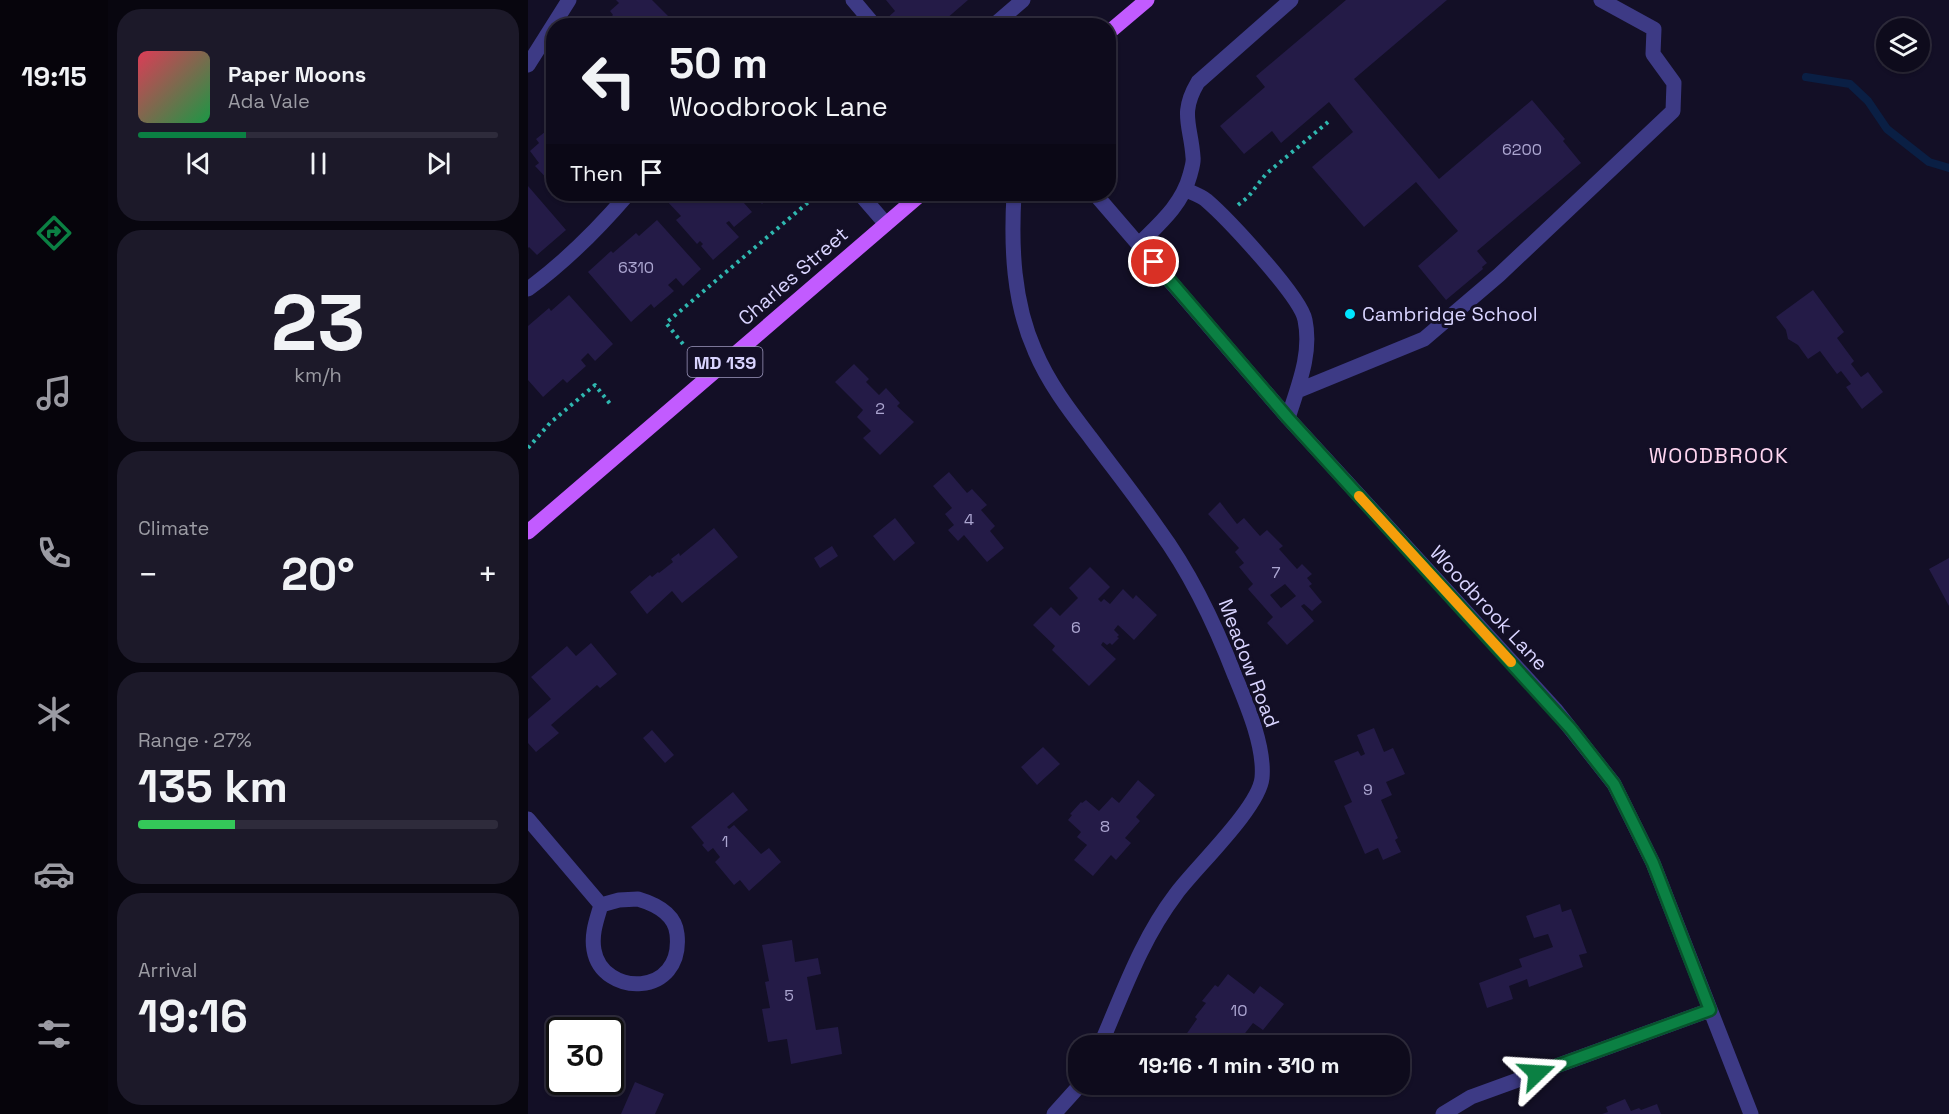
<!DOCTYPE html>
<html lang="en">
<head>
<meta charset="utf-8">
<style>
  :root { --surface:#0e0b1c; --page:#1c1929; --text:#f1f3f6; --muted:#9b9ba3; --line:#2e2b3b; --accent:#0b8043 }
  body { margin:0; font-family:"Space Grotesk",sans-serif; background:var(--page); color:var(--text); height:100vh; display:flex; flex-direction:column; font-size:22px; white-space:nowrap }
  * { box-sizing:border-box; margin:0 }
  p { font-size:20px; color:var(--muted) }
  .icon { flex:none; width:33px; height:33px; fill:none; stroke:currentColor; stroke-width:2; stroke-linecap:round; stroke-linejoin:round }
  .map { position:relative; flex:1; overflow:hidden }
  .sheet { display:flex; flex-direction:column; gap:9px; padding:9px; background:#08060f; width:420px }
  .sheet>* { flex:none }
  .banner { position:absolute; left:18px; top:18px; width:570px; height:183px; border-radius:24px; box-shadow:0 2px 4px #0004,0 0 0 2px var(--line); background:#0e0b1c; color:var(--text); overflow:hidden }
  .controls { position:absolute; left:1348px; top:18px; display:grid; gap:12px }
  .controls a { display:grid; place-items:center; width:54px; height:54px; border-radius:50%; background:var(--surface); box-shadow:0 2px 4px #0004,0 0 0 2px var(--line); font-size:30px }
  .speed { position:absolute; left:18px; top:1017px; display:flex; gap:12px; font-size:30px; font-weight:700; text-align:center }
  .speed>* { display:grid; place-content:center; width:78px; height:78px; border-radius:50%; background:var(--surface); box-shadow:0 2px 4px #0004,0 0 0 2px var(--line); line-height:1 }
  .speed .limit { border:3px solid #111; border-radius:9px; background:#fff; color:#111 }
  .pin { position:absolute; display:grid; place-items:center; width:51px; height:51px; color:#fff; margin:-26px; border:3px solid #fff; border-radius:50%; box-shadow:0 2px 6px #0007 }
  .me { position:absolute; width:66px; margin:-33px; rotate:70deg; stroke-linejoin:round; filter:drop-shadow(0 0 4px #0008) }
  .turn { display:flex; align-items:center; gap:21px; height:126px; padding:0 24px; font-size:27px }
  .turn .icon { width:78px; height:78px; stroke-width:2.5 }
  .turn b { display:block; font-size:42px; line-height:51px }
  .then { display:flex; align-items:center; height:57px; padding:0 24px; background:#0003; gap:12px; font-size:22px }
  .big { font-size:45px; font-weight:600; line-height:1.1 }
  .sheet .widget { flex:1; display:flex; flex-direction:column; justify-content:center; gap:9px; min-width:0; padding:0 21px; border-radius:24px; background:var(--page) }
  .sheet .dial { align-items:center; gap:0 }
  .dial b { font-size:78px; line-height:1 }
  .song { display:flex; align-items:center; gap:18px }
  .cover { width:72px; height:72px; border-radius:9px; background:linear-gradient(135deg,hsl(350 70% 55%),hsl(140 70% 35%)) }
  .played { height:6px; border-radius:3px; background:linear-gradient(90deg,var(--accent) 30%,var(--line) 30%) }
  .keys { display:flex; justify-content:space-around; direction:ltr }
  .heat { display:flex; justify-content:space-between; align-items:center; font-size:33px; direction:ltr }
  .charge { height:9px; border-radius:4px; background:linear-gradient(90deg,#34c759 27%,var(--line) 0) }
  .trip { position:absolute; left:540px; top:1035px; width:342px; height:60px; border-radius:24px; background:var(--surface); box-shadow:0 2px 4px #0004,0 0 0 2px var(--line); font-weight:600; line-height:60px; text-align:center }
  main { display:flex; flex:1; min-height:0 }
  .tabs { display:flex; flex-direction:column; width:108px; justify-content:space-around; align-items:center; background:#06040b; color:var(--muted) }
  .tabs .icon { width:42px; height:42px }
  .tabs .active { color:var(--accent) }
  .tabs b { font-size:27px; color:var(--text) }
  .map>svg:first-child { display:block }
</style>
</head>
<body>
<main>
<nav class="tabs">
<b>19:15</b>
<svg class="icon active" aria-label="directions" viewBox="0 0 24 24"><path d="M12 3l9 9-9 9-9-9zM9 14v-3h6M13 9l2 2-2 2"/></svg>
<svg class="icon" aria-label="music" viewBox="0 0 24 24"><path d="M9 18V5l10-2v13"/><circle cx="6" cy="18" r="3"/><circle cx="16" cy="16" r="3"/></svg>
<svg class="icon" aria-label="phone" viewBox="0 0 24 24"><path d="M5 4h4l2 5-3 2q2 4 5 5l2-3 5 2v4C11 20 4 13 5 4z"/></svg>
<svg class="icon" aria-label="climate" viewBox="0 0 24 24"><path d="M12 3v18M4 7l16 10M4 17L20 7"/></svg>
<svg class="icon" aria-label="car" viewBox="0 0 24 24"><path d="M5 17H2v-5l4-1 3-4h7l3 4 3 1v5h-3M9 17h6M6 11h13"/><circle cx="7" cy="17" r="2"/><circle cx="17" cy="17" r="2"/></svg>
<svg class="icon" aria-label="filters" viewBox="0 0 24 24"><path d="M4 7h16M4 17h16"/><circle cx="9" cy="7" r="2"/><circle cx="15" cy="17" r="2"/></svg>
</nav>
<section class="sheet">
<div class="widget">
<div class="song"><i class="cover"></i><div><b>Paper Moons</b><p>Ada Vale</p></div></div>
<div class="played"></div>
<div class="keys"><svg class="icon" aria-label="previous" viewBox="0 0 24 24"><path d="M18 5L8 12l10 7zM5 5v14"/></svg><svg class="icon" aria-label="pause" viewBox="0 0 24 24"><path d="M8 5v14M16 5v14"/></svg><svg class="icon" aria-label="next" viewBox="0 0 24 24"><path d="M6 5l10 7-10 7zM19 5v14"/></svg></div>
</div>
<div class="widget dial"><b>23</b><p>km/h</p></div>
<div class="widget"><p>Climate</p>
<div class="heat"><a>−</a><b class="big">20°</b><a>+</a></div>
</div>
<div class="widget"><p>Range · 27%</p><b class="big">135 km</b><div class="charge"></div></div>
<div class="widget"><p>Arrival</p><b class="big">19:16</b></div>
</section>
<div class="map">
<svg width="1421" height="1114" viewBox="0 0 1421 1114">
  <rect width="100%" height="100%" fill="#130f26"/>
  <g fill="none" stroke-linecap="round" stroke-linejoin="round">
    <path stroke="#0a1f44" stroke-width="8" d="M1278 77 1322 84 1340 101 1359 129 1401 162 1421 168"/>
  </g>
  <path fill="#241b47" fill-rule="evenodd" d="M88 0H124L143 19 142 21 147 26H73L85 15 82 11 91 3Z
    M358 0H440L410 26H359L356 21 367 11Z
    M818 0H919L826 79 911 179 1004 100 1037 139 1035 141 1053 163 949 251 959 263 954 267 955 269 918 300 890 266 930 231 888 182 836 227 784 167 825 132 801 102 753 143 744 131 716 154 692 126 737 87 728 76Z
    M26 125V186L7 166 11 163 2 151 11 143 8 139Z
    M0 186 38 230 9 255 1 247 0 248Z
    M143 194H208L224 212 206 227 201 221 198 223 211 237 185 260 173 246 175 244 172 241 169 244 148 220 153 216 137 199Z
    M224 194H246L234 204Z
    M129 220 173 269 155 286 148 278 140 285 146 291 126 308 123 304 103 322 60 272 83 251 85 253 108 233 111 236Z
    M1285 290 1316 332 1309 338 1326 361 1323 364 1333 377 1340 372 1355 392 1334 409 1318 387 1323 384 1313 371 1309 374 1292 351 1280 359 1270 345 1260 339 1258 330 1248 317Z
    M41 295 85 344 67 361 60 353 53 360 58 366 39 383 35 379 15 397 0 380V326L21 308 23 311Z
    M326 364 341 379 338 382 351 395 358 388 372 403 369 406 386 422 352 455 335 438 343 431 329 417 335 410 307 382Z
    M421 472 439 493 444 489 459 505 453 510 467 526 462 531 476 548 459 562 436 535 430 541 420 530 426 525 417 514 424 508 405 486Z
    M692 502 709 524 716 518 732 536 739 530 755 546 751 549 769 569 774 564 784 574 779 578 784 584 781 586 794 602 784 611 776 604 773 606 786 621 759 645 739 623 745 617 720 589 725 584 711 567 716 563 707 552 711 548 680 514ZM757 584 768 596 753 608 742 595Z
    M367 518 387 543 366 561 345 536Z
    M186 528 210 557 154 603 144 591 119 614 102 592 122 575 124 577 130 572 131 573 145 562 143 559 151 553 152 556Z
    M304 546 310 556 292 568 286 558Z
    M1421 558V606L1401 569Z
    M562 567 582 587 570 599 573 602 576 599 582 604 595 589 605 599 608 595 629 615 606 640 590 625 586 630 591 635 589 637 591 638 584 645 582 643 579 645 575 642 573 645 588 659 561 686 524 650 527 646 505 625 523 607 532 616 550 598 541 588Z
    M63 643 89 674 72 688 69 685 23 725 31 733 8 752 0 743V719L23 699 3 677 39 646 48 656Z
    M846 728 856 752 865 748 877 774 858 782 864 795 853 800 870 838 867 840 873 852 855 860 850 848 837 854 816 806 824 802 806 761 830 751 833 756 837 754 829 735Z
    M124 730 146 755 137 763 115 738Z
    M515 747 532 764 509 785 493 767Z
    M610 780 627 795 608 817 612 821 597 838 603 843 588 860 583 855 565 876 546 860 559 845 549 837 553 832 540 820 544 815 542 814 553 802 554 803 558 800 571 811 584 797 591 803Z
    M205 792 220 810 199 827 201 829 206 825 233 854 241 848 253 862 221 891 212 880 206 885 187 862 192 857 185 848 180 852 174 845 176 843 163 827Z
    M1032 904 1034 912 1043 909 1059 953 1051 955 1055 967 1001 987 999 979 981 986 985 999 959 1008 951 983 994 967 991 959 1025 947 1020 934 1006 938 998 916Z
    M264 940 267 962 290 958 293 974 279 977 288 1030 310 1027 314 1054 263 1064 259 1039 240 1042 234 1009 242 1008 237 982 241 981 234 945Z
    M700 974 726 994 732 986 756 1004 735 1030 725 1023 707 1046H650L669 1019 667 1017 678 1003 674 1001 687 985 690 987Z
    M107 1082 136 1094 127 1114H93Z
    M1097 1099 1103 1111 1111 1108 1113 1110 1129 1104 1133 1114H1074L1080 1112 1078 1107Z"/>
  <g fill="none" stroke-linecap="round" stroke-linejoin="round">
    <path stroke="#2fb8b0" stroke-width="4" stroke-dasharray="3 4.5" stroke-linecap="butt" d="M710 205 720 197 738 174 800 122
      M155 344 138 323 290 194
      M0 448 22 423 67 385 83 405"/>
    <path stroke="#3d3a85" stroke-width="15" d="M325 0 347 26
      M465 26 495 0
      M0 65 41 0
      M658 190C665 193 673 196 678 200 699 218 773 297 777 320 784 354 770 386 760 418
      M332 194 358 224
      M486 194C483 246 485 302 507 351 520 382 541 410 562 437 585 468 609 498 631 530 664 575 687 624 707 676 719 705 737 747 734 778 731 808 667 868 648 894 613 940 595 993 572 1046
      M567 194 760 418 1027 709 1086 784 1125 863 1223 1114
      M611 244C631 224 654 205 662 175 663 170 666 163 665 157 663 125 651 114 670 82L763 0
      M0 289C37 262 70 229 100 194
      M769 391 896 339 971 275 1145 111 1146 83 1125 54 1126 29 1073 0
      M0 819 73 905
      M110 899C127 904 147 914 149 934 156 998 74 997 66 950 63 934 69 919 73 905L91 900Z
      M526 1114 553 1084
      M915 1114 943 1097 1182 1010"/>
    <path stroke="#c25bff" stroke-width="15" d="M580 33 619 0
      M0 532 393 194"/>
  </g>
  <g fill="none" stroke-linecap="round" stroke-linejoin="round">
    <g stroke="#07532c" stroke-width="15">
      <path id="route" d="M626 262 760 418 1043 729 1086 784 1125 863 1182 1010 1009 1073"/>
    </g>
    <use href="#route" stroke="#0b8043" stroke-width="10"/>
    <path stroke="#f59e0b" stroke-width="10" d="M831 496 983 662"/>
  </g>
  <circle fill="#00e5ff" stroke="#130f26" stroke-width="2" cx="822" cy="314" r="6"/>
  <g text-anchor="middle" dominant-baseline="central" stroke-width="6" stroke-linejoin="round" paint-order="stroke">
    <g font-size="16" fill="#aca6d1">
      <text x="994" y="149">6200</text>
      <text x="108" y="267">6310</text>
      <text x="352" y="408">2</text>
      <text x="441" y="519">4</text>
      <text x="748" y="572">7</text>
      <text x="548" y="627">6</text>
      <text x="840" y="789">9</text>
      <text x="577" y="826">8</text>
      <text x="197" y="841">1</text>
      <text x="261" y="995">5</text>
      <text x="711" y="1010">10</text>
    </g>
    <rect fill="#130f26" stroke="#9e99be" stroke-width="1.5" x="159.5" y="347" width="75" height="30" rx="4.5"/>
    <g font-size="18" font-weight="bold" fill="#d9d4ff">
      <text x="197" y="362">MD 139</text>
    </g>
    <g font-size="20" fill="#d9d4ff" stroke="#130f26">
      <text transform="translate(265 276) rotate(-41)">Charles Street</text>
      <text transform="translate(961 608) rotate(47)">Woodbrook Lane</text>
      <text transform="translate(721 663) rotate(69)">Meadow Road</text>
    </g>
    <g font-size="20" fill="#d9d4ff" stroke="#130f26" text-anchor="start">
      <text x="834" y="314">Cambridge School</text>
    </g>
    <g font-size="21" letter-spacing="1.5" fill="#ffd6f0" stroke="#130f26">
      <text x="1191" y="455">WOODBROOK</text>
    </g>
  </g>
</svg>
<div class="controls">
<a><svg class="icon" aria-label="layers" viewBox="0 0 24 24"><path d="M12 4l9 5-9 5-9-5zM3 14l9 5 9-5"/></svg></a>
</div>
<div class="speed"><div class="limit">30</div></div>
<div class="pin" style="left:626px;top:262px;background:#d93025"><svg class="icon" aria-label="arrive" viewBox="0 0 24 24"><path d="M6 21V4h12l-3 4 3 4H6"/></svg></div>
<svg class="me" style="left:1009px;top:1073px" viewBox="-20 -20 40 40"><path d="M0-17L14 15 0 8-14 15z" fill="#0b8043" stroke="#fff" stroke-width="4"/></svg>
<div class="trip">19:16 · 1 min · 310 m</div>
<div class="banner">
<div class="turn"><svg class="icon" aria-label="left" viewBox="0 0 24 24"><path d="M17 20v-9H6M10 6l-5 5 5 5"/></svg><div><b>50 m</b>Woodbrook Lane</div></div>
<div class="then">Then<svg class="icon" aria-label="arrive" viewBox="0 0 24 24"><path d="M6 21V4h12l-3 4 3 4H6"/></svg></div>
</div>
</div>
</main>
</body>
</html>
